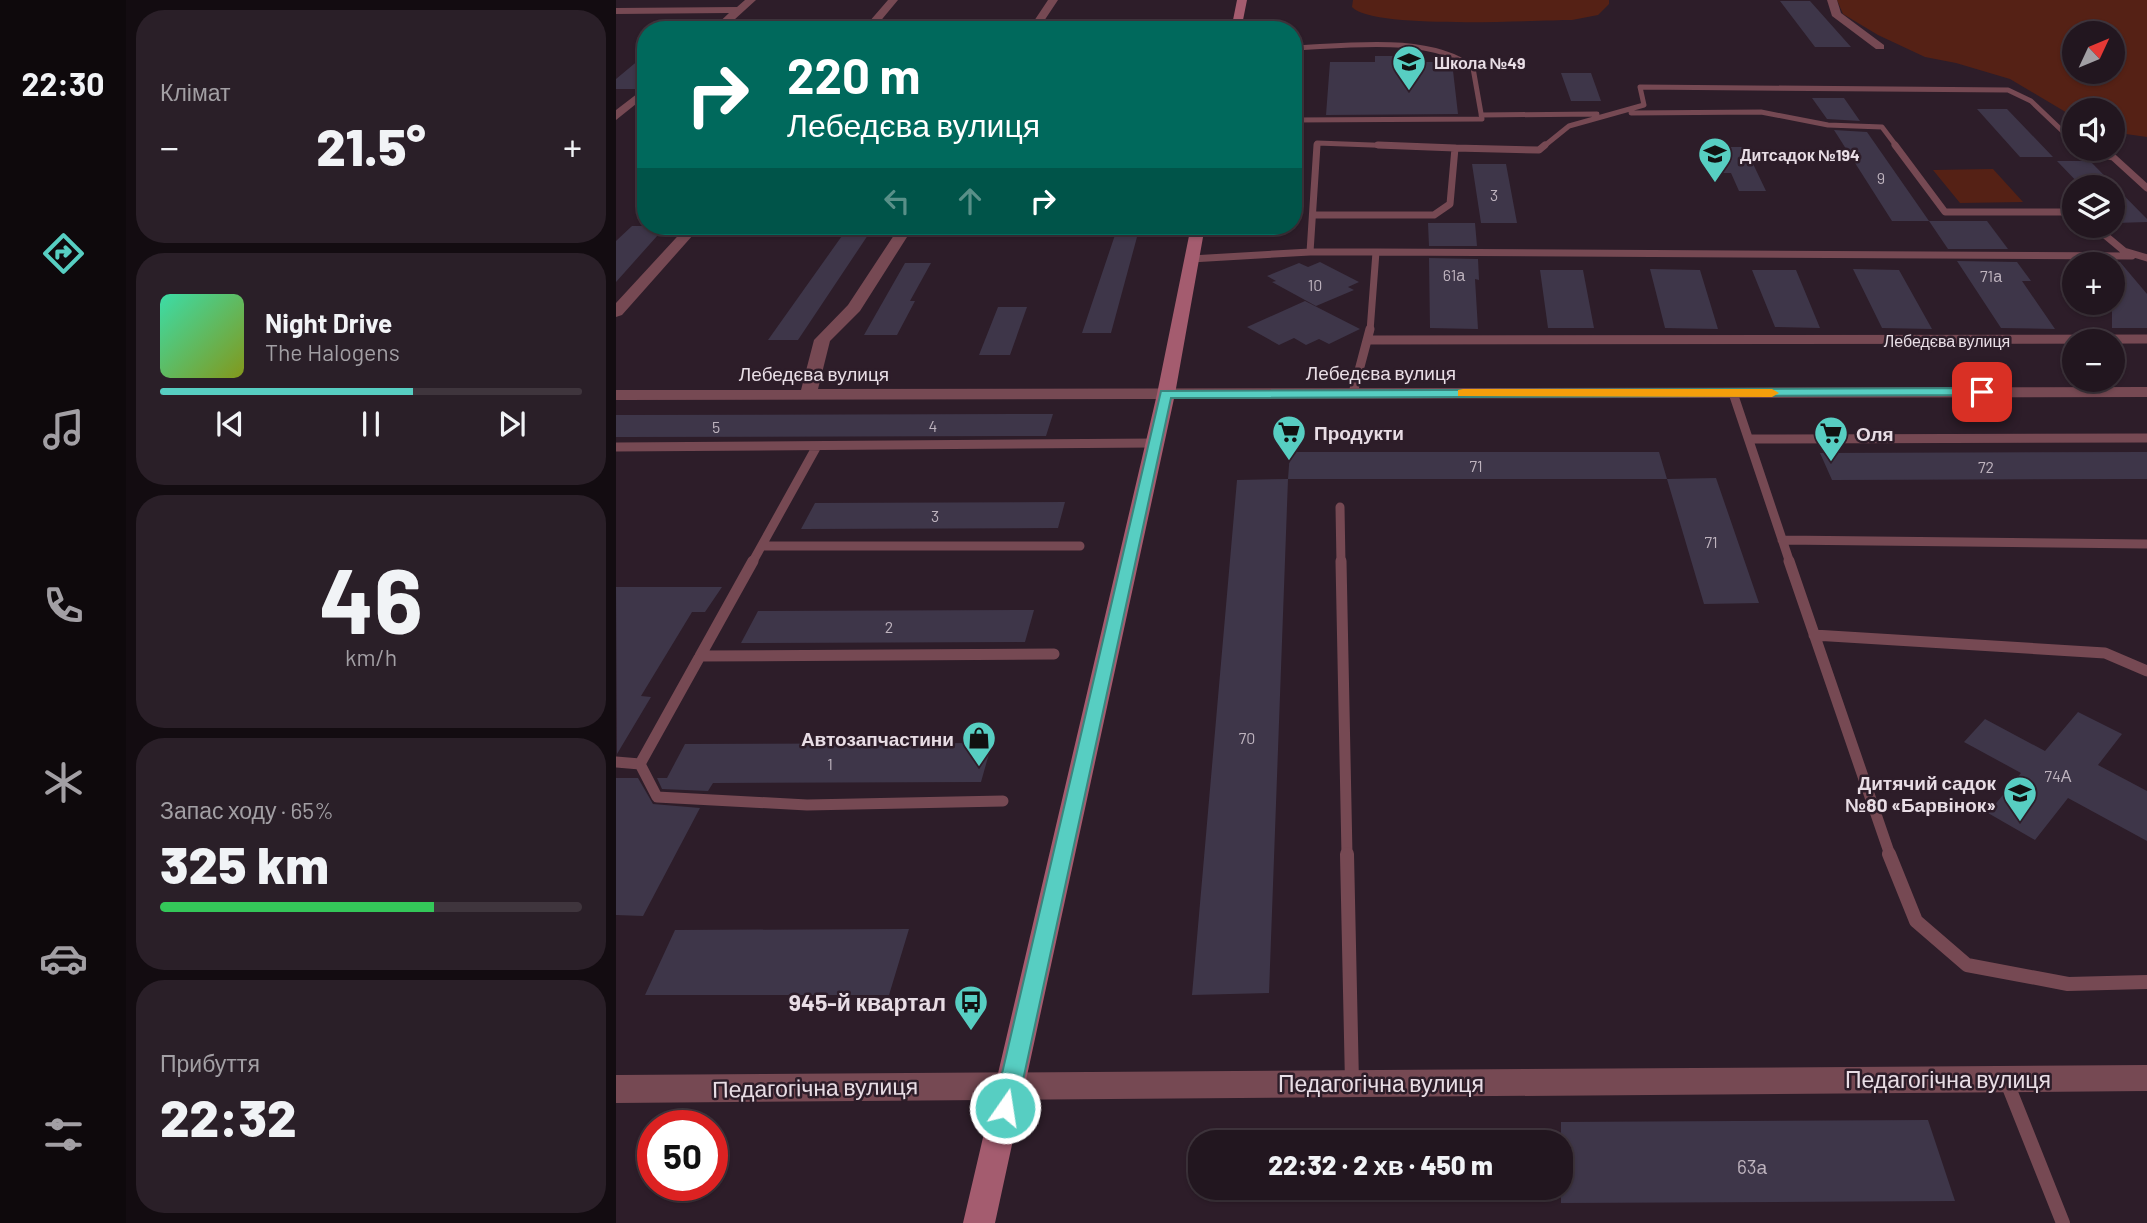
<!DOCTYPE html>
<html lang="uk">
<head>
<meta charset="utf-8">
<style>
  :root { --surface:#22161f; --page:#2a1f28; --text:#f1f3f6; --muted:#a29fa4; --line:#3f353d; --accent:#57cec2 }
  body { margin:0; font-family:Barlow,sans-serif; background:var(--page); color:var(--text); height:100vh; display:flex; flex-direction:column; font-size:26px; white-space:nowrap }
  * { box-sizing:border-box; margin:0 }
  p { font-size:23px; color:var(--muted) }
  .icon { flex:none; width:38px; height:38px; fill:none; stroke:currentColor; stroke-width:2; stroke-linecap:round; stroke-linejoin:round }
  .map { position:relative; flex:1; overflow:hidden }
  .details { display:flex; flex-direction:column; gap:10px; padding:10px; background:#130c11; width:490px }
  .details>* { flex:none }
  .banner { position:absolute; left:21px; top:21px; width:665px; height:214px; border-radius:28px; box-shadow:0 2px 5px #0004,0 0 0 2px var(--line); background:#00695c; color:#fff; overflow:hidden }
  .needle { width:46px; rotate:46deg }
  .fabs { position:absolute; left:1446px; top:21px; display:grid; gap:14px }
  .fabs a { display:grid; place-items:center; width:63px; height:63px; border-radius:50%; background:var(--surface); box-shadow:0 2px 5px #0004,0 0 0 2px var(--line); font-size:35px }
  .speed { position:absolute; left:21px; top:1110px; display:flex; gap:14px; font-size:35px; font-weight:700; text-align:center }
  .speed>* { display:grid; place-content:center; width:91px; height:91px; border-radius:50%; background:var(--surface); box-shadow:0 2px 5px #0004,0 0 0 2px var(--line); line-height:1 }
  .speed .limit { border:10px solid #d22; background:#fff; color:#111 }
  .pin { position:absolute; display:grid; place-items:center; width:60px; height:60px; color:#fff; margin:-30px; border-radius:14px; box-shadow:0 4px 10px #0006 }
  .me { position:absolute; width:77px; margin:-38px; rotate:13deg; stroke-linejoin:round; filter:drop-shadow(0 0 5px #0008) }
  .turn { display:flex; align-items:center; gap:24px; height:147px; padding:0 35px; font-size:32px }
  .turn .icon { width:91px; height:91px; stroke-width:2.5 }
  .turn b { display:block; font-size:49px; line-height:60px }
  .lanes { display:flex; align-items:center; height:66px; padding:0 35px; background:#0003; justify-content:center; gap:35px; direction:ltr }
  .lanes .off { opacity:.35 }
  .big { font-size:52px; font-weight:800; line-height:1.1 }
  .details .widget { flex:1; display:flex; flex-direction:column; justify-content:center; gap:10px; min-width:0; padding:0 24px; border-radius:28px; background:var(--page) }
  .details .dial { align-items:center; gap:0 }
  .dial b { font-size:91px; line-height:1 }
  .song { display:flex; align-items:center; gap:21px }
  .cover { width:84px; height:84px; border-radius:10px; background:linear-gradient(135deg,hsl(160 70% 55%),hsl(70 70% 35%)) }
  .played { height:7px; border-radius:4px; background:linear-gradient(90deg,var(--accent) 60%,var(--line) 60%) }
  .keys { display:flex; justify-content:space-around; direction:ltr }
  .heat { display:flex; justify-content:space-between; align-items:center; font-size:38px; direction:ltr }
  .charge { height:10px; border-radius:5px; background:linear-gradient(90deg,#34c759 65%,var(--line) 0) }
  .trip { position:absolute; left:572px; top:1130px; width:385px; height:70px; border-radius:28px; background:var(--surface); box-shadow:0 2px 5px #0004,0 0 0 2px var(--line); font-weight:800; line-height:70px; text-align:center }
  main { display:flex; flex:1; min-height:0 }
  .tabs { display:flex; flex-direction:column; width:126px; justify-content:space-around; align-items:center; background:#0e090c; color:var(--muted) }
  .tabs .icon { width:49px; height:49px }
  .tabs .selected { color:var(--accent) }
  .tabs b { font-size:32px; color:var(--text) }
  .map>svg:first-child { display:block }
</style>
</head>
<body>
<main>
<nav class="tabs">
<b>22:30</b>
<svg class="icon selected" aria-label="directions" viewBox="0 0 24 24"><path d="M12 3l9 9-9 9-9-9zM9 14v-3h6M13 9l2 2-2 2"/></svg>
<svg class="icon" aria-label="music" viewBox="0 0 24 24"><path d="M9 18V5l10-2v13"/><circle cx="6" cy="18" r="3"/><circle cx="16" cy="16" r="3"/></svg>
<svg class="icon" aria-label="phone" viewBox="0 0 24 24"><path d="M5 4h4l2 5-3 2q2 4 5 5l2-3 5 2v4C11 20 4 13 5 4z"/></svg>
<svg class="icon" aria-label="climate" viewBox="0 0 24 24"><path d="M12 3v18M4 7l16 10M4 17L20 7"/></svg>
<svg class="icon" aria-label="car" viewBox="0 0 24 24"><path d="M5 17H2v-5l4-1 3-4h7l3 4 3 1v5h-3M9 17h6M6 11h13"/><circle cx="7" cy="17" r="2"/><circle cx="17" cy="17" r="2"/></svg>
<svg class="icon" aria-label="filters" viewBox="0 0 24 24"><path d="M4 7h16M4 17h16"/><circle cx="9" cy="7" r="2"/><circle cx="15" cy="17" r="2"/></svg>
</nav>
<section class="details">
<div class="widget"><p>Клімат</p>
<div class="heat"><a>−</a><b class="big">21.5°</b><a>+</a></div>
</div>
<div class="widget">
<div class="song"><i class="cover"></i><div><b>Night Drive</b><p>The Halogens</p></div></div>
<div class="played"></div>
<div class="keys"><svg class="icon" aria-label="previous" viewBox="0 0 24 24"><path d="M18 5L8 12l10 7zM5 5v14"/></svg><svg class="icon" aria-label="pause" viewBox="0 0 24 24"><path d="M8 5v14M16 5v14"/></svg><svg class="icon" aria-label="next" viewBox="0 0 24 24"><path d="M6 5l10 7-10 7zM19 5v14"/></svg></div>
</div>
<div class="widget dial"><b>46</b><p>km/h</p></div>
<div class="widget"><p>Запас ходу · 65%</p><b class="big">325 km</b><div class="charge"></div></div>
<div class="widget"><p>Прибуття</p><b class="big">22:32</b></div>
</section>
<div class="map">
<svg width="1531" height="1223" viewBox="0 0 1531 1223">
  <rect width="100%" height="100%" fill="#2d1d29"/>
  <path fill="#552115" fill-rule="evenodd" d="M737 0H993V4L982 15 956 20C919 20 757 30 736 7Z
    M1221 0H1531V137L1496 132V110H1458V117L1394 79 1340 63 1309 57 1262 35 1227 14ZM1458 33H1496V72H1458Z
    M1377 169 1407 202 1344 203 1317 170Z"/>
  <path fill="#3e3649" d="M1164 1H1194L1235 47H1199Z
    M30 54V85L23 89H0V79Z
    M759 56H789L790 62H836L842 114 710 115 714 62H759Z
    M945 73H975L985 101H955Z
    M1196 98H1228L1244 121 1211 119Z
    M1361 109H1391L1437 157H1404Z
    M1218 130 1251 132 1313 221H1276Z
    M1083 147H1129L1150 191H1123L1115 173H1093Z
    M1441 161H1474L1531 219V222L1500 223 1496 219V187H1466Z
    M856 164H890L901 223H865Z
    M1313 221H1371L1392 249H1332Z
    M812 223H859L861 246H813Z
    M16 226H50L0 282V241Z
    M233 226H258L182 340H152Z
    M502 226H524L495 333H466Z
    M813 258 862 259 863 280 859 279 862 329 814 328Z
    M1341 261 1401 262 1415 281H1406L1439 329 1385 328Z
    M704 262 743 282 732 287 738 290 700 306 656 282 660 281 651 276 683 263 692 267Z
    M1496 262H1504L1531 294V328H1496Z
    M289 263H315L294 301H299L281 335H248Z
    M1034 269 1084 270 1102 329 1049 328Z
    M1237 269 1283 270 1316 329 1266 328Z
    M924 270H967L978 328H932Z
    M1136 270H1180L1204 328 1159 327Z
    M689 301 744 329 713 344 703 339 690 345 678 338 663 345 631 327Z
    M382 307H411L394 355H363Z
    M437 414 430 436 0 437V415Z
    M674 452H1043L1051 479H672Z
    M1531 452V479L1216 480 1204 453Z
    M1100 478 1143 603 1088 604 1051 479Z
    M672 479 653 993 576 995 621 480Z
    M449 502 442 528 185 529 199 503Z
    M0 587H106L89 612H76L25 696 35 697 1 754Z
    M418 610 409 642 125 643 142 611Z
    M1462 712 1506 734 1482 765 1531 791V841L1452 798 1419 840 1372 813 1405 773 1348 742 1369 719 1429 751Z
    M376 743 365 782 97 783 92 791 46 789 41 778H51L69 744Z
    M0 778H22L37 804 84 808 27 916 0 915Z
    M293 929 273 995H29L59 930Z
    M1312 1120 1339 1201 945 1203V1122Z"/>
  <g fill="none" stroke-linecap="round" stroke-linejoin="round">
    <path stroke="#764953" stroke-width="5" d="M677 48C730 46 814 34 857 68L866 119 677 120
      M1015 113 1145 112 1212 125 1266 127 1281 147
      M865 115 981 114
      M701 147V143L810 147
      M927 147 953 126 1028 105 1024 87 1392 90 1415 101 1458 142"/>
    <path stroke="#764953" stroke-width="7" d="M1279 145 1329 212H1458
      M839 148 923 150 929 145
      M1464 149 1497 157 1531 188
      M697 215H818L834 204 839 148 762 145
      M1478 226 1508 251 1531 258
      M694 252H760L754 331
      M760 252 1516 256
      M575 259 694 252 701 145"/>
    <path stroke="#764953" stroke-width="9" d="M753 340 1531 339
      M737 393 754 329
      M1117 393 1174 563
      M1133 439 1531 438
      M0 447 538 443
      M724 507 725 563
      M1166 540 1531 544
      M146 546H464
      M136 563 201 446"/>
    <path stroke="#764953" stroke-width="11" d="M137 561 24 764 41 797 191 805 387 801
      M725 561 731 855
      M1173 561 1274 855
      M1198 635 1489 653 1531 671
      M84 656 438 654
      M0 762 24 764"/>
    <path stroke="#764953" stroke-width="14" d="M731 854 736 1083
      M1273 854 1300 921 1351 965 1452 984 1531 982
      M1390 1080 1447 1223"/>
    <path fill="#764953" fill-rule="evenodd" d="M129 0H140L107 30H95L113 13 0 14V8L121 7Z
      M272 0H282L257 30H246Z
      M432 0H442L422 30H412Z
      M1211 0H1221L1225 13 1268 45V49H1260L1216 16Z
      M30 87V96L0 120V110Z
      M71 226H85L6 315 0 317V303Z
      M284 226H298L244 311 214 341 202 389 1531 387V397L0 400V390H185L198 340 232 305Z
      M1531 1065V1091L0 1103V1075Z"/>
    <path fill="#a45c6f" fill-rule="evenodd" d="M621 0H631L625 30H615Z
      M575 226H589L559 394 379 1223H347L541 394Z"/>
  </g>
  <path fill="#57cec2" stroke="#39867e" stroke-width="2" d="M1366 388 1370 389V395L555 398 401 1108 397 1116 389 1119 381 1116 378 1108 545 391Z"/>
  <path fill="#f59e0b" d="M847 389H1156L1163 393 1156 397 842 396V390Z"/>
  <defs>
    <g id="school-pin" transform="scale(1.75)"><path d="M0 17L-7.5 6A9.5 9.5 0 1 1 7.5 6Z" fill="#57cec2" stroke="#2d1d29"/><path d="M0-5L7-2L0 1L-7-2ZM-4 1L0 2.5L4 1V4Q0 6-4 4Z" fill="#111"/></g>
    <g id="supermarket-pin" transform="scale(1.75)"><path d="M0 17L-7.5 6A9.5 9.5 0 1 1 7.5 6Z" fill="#57cec2" stroke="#2d1d29"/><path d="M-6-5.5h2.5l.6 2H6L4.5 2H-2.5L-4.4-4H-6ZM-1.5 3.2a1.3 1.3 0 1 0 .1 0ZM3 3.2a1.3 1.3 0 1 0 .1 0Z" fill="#111"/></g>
    <g id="shop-pin" transform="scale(1.75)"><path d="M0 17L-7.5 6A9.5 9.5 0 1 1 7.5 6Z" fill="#57cec2" stroke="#2d1d29"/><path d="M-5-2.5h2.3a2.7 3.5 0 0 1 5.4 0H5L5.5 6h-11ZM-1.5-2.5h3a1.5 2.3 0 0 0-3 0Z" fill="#111"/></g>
    <g id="bus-pin" transform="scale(1.75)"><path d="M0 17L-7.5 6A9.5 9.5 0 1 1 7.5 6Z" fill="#57cec2" stroke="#2d1d29"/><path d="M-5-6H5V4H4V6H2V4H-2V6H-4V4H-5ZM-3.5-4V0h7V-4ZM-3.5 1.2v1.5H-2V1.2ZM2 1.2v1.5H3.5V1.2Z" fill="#111"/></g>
  </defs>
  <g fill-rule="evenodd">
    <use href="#school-pin" x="793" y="62"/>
    <use href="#school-pin" x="1099" y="154"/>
    <use href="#supermarket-pin" x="673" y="432"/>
    <use href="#supermarket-pin" x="1215" y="433"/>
    <use href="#shop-pin" x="363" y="738"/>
    <use href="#school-pin" x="1404" y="793"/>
    <use href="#bus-pin" x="355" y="1002"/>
  </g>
  <g text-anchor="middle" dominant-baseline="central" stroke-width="5" stroke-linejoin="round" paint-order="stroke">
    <g font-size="16" font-weight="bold" fill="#e8dde5" stroke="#2d1d29" text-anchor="start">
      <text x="818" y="62">Школа №49</text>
      <text x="1124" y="154">Дитсадок №194</text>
    </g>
    <g font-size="16" fill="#beb3be">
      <text x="1265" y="177">9</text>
      <text x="878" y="194">3</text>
      <text x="838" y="274">61а</text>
      <text x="1375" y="275">71а</text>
      <text x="699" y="284">10</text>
      <text x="317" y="425">4</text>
      <text x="100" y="426">5</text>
      <text x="860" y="465">71</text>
      <text x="1370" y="466">72</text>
      <text x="319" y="515">3</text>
      <text x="1095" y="541">71</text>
      <text x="273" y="626">2</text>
      <text x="631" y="737">70</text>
      <text x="214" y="763">1</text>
      <text x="1442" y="775">74А</text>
    </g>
    <g font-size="16" fill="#e8dde5" stroke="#2d1d29">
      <text x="1331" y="340">Лебедєва вулиця</text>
    </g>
    <g font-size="19" fill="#e8dde5" stroke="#2d1d29">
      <text x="765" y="372">Лебедєва вулиця</text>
      <text x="198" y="373">Лебедєва вулиця</text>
    </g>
    <g font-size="19" font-weight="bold" fill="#e8dde5" stroke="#2d1d29" text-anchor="start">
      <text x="698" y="432">Продукти</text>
      <text x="1240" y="433">Оля</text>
      <text x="338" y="738" text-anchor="end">Автозапчастини</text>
      <text x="1380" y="782" text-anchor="end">Дитячий садок<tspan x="1380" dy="22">№80 «Барвінок»</tspan></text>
    </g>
    <g font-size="19" fill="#beb3be">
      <text x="1136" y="1166">63а</text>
    </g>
    <g font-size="23" font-weight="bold" fill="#e8dde5" stroke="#2d1d29" text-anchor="end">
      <text x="330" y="1002">945-й квартал</text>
    </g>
    <g font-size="23" fill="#e8dde5" stroke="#2d1d29">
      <text x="1332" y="1079">Педагогічна вулиця</text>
      <text x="765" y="1083">Педагогічна вулиця</text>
      <text transform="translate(199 1087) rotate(-1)">Педагогічна вулиця</text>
    </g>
  </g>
</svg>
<div class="fabs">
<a><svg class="needle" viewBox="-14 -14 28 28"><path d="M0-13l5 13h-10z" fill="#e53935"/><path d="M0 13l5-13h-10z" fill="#a29fa4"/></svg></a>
<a><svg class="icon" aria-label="sound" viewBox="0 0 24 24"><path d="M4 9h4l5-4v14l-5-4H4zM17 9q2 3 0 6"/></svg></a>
<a><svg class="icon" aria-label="layers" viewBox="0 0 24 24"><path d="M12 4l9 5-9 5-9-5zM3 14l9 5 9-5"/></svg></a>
<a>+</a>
<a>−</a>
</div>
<div class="speed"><div class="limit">50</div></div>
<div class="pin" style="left:1366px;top:392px;background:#d93025"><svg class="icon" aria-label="arrive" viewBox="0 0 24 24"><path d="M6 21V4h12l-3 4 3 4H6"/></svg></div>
<svg class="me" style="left:389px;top:1108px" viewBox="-20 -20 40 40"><circle r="17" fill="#57cec2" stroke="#fff" stroke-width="3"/><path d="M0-11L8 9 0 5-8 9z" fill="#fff"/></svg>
<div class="trip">22:32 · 2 хв · 450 m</div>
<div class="banner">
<div class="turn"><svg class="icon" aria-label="right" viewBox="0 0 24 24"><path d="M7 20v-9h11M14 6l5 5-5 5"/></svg><div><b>220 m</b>Лебедєва вулиця</div></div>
<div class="lanes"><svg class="icon off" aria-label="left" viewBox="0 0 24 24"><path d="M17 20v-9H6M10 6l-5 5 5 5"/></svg><svg class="icon off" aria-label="ahead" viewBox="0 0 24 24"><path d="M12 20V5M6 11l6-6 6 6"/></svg><svg class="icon" aria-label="right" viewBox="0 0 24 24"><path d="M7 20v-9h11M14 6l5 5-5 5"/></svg></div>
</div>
</div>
</main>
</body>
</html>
